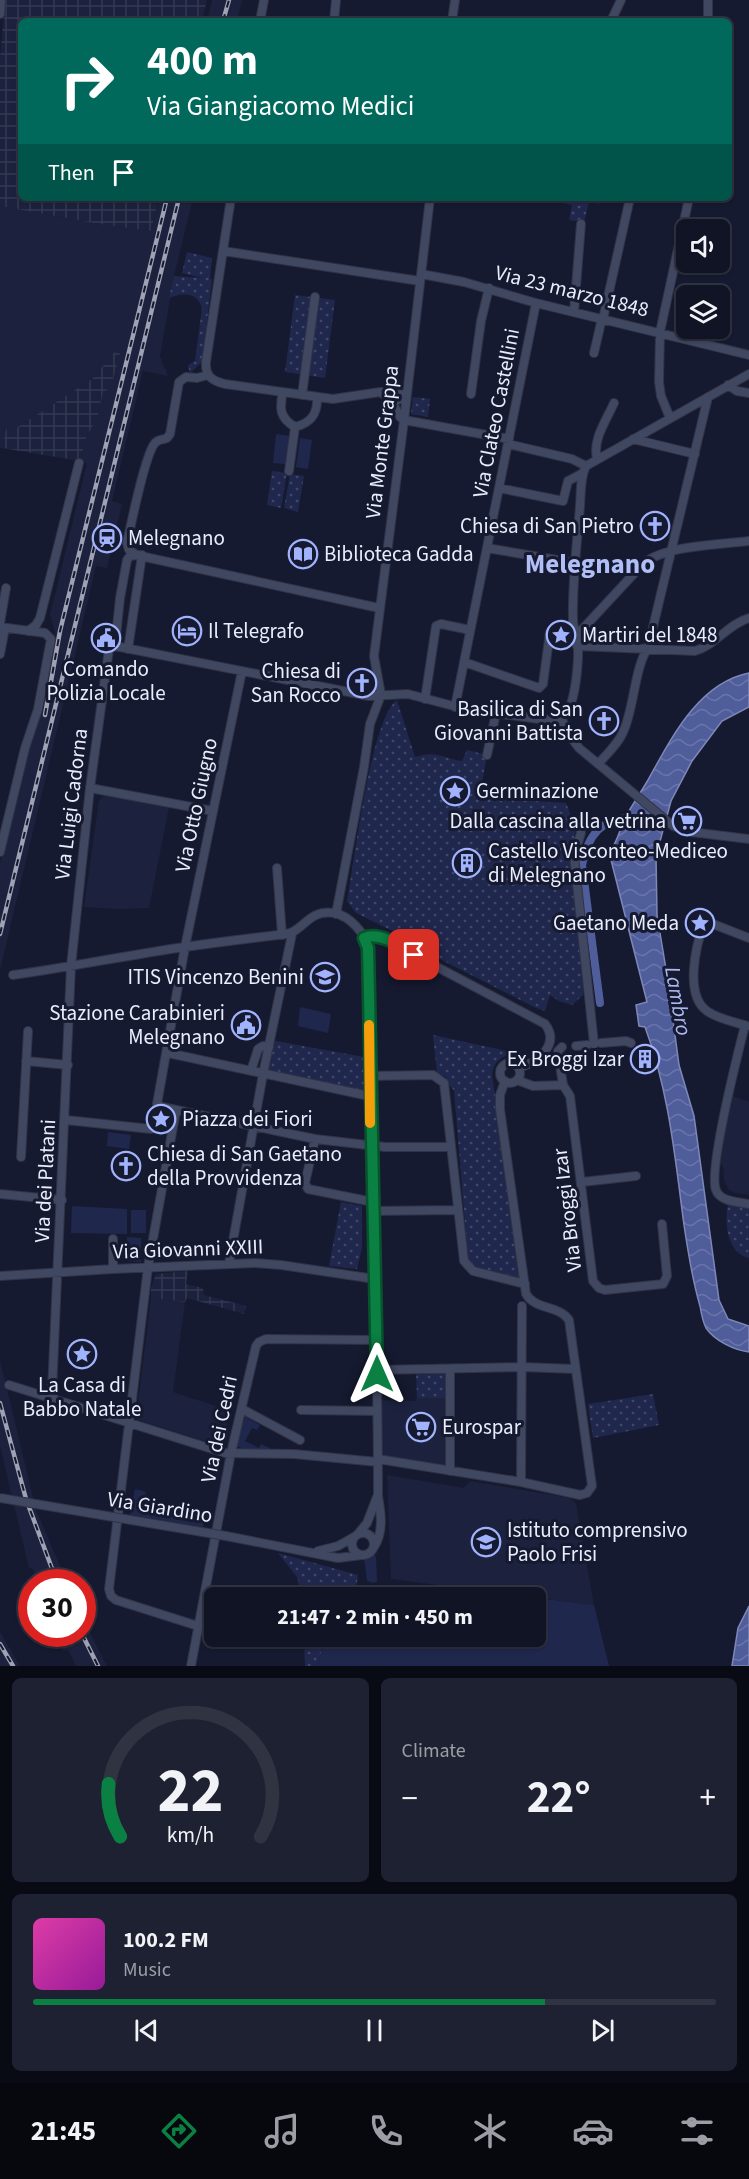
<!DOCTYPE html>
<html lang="en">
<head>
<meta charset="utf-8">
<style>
  :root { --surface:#101424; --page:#1e2131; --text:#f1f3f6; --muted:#9c9ea6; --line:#303341; --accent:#0b8043 }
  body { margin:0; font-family:"Source Sans 3",sans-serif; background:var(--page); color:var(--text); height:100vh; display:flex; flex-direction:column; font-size:22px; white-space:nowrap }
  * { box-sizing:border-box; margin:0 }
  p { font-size:20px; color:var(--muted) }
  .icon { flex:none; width:33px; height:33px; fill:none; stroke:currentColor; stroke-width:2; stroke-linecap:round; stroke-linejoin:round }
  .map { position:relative; height:1666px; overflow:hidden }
  .sheet { display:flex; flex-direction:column; gap:12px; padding:12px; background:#090b14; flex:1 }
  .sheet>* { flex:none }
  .guide { position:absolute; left:18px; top:18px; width:714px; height:183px; border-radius:9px; box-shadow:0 2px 4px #0004,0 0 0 2px var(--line); background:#00695c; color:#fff; overflow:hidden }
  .controls { position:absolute; left:676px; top:219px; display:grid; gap:12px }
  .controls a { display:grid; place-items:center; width:54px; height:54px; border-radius:9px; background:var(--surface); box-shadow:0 2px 4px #0004,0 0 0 2px var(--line); font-size:30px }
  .speed { position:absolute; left:18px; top:1569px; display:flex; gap:12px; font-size:30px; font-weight:700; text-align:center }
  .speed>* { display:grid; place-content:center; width:78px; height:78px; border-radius:50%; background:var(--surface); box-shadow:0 2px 4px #0004,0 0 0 2px var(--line); line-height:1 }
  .speed .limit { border:9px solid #d22; background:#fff; color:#111 }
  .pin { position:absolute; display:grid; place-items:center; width:51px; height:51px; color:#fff; margin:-26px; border-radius:12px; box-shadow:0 3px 9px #0006 }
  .me { position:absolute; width:66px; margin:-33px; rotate:0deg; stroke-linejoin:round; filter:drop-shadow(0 0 4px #0008) }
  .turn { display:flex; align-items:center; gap:21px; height:126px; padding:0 30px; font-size:27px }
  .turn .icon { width:78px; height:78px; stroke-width:2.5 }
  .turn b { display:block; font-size:42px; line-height:51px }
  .then { display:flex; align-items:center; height:57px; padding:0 30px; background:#0003; gap:12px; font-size:22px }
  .big { font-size:45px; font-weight:700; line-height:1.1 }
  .sheet .tile { flex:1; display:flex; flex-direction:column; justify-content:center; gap:9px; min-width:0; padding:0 21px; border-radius:9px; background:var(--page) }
  .sheet .dial { align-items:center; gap:0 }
  .dial svg { height:156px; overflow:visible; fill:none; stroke:var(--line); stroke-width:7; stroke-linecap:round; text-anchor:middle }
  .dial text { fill:var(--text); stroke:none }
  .song { display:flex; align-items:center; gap:18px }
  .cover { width:72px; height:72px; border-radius:9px; background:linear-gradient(135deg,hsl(320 70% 55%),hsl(300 70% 35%)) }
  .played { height:6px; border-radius:3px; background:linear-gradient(90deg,var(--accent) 75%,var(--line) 75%) }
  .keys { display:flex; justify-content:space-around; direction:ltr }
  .heat { display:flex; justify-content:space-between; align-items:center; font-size:33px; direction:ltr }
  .sheet .tiles { flex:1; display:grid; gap:12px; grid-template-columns:1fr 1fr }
  .tile:last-child { grid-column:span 2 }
  .trip { position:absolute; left:204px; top:1587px; width:342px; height:60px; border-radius:9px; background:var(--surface); box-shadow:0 2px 4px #0004,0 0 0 2px var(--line); font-weight:700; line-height:60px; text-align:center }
  .dock { display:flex; height:96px; justify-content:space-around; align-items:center; background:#06080e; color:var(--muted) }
  .dock .icon { width:42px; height:42px }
  .dock .on { color:var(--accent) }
  .dock b { font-size:27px; color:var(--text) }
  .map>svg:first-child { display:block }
</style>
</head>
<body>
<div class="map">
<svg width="749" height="1666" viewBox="0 0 749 1666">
  <defs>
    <pattern id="industrial-grid" width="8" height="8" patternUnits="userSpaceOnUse" patternTransform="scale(1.5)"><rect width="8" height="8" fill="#1c223d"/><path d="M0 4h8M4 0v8" fill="none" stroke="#323850"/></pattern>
    <pattern id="park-dots" width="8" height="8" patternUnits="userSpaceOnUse" patternTransform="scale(1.5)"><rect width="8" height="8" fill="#20274d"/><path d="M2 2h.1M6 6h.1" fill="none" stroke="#404768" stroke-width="1.8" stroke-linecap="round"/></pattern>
    <pattern id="water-waves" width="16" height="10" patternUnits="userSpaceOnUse" patternTransform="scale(1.5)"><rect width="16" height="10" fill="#505d9b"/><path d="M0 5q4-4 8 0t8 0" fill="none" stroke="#6975aa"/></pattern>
  </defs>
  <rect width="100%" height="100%" fill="#161a30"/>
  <path fill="#1c223d" d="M212 0H242L237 21H207Z
    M160 198H193L174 276 160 356 168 376 143 371 112 501 122 504 107 568 96 566 0 970V864L30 740 36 731 46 690 56 637 50 615 87 463 80 461 86 438 97 419 103 393 122 344 92 379 13 430 6 429 2 448H0V206L110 226 151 231Z
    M105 795 169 807 149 908 119 909 84 907 99 800Z
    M733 1096 749 1102V1195L735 1193 728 1189 724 1179 723 1166 721 1165 722 1143Z
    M151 1298 185 1302 173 1392 231 1411 221 1446 136 1419Z
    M0 1360 36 1510 67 1582H38L33 1569 29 1568 0 1446Z
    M417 1398H448V1469L379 1458V1400L416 1401Z
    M387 1475 464 1488 470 1481 570 1498 576 1504 594 1605 391 1579Z
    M83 1616 93 1639 107 1666H76L68 1650 63 1651 56 1634H82Z
    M0 1632 20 1666H0Z"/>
  <path fill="url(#industrial-grid)" d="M5 0H207L202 21H21V198H159L151 231 110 226 0 206V58Z
    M123 342 111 387 103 393 97 419 86 438 80 461 2 448 6 429 13 430 92 379Z
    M188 1271 186 1284 203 1288 204 1295 246 1306 244 1314 187 1298 185 1302 151 1298V1288L156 1274Z"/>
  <path fill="#20274d" d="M276 434 290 436 285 464 273 463Z
    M300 438 312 440 308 469 296 467Z
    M300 1007 331 1014 328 1033 298 1026Z
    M108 1132 131 1135 129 1149 107 1146Z
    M72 1206 127 1209V1234L71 1233Z
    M131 1210H146V1233H131Z
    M127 1237 141 1238V1262L127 1261Z
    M245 1417 260 1425 257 1430 252 1428 245 1441 259 1448 261 1444 270 1448 269 1451 241 1448 236 1446Z
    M135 1489 146 1492 144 1506 205 1518 203 1527 130 1515Z
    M374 1552 376 1558 377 1581 374 1583 367 1581 364 1558Z
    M474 1590 535 1597H473Z
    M536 1598 594 1605 609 1666H318L324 1637 536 1636Z"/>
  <path fill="url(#park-dots)" d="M564 198H600L599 204 589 202 584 222 569 220 572 205 563 203Z
    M187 252 212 258 210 279H212L202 362 190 373 188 365 195 361 202 308C197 292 183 292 169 298L174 276 203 278 182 273Z
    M295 295 335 300 325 378 285 372Z
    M413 397 430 399 428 417 411 414Z
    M272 471 287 473 281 508 267 505Z
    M290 474 304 476 298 512 284 508Z
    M397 700 415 757C438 750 441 758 462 761L467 750 487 755 481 788 502 791V797L518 800 566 803 576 828 570 859 583 982V995L572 1005 559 1001 550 995 545 1011 536 1008 436 957 425 947 356 913 347 901C354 864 371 718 397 700Z
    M433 1035 511 1052V1055C500 1056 494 1063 492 1074L519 1279 473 1267 468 1260 454 1090 447 1083 446 1077 437 1073Z
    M270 1040 364 1057 365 1095 263 1074Z
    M341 1202 362 1206V1248L357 1269 329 1266Z
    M728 1203 749 1207V1258C727 1253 724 1223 728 1203Z
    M416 1372H445V1398H417Z
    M653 1394 659 1425 593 1438 588 1404Z
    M278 1553 358 1575 355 1597H302L297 1577Z
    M304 1637H324L318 1666H305Z"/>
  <path fill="url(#water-waves)" stroke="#7e88b8" stroke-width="1.5" d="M749 673V707L722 721 692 761 671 801 656 856 657 915 667 975 679 1065 694 1116 719 1300 728 1319 749 1326V1352C734 1350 715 1341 706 1328 703 1322 701 1312 700 1306 692 1279 688 1252 684 1225 675 1158 669 1091 645 1027L639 1026 636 1005 647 1002 609 852C619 841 619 829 626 816 633 804 641 792 648 780 671 739 698 683 749 673Z
    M749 1606V1666H732L738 1628Z"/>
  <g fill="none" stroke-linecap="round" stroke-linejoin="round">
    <path stroke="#505d9b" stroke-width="8" d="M600 1003 582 865C588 834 601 819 634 817"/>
    <g stroke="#313345" stroke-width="10">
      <path id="minor" d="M708 0V21
        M0 14 1 0
        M260 21 264 0
        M334 21 336 0
        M452 21 455 0
        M611 21 621 0
        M231 198 206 362C205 376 212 381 225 384L333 399 380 392 391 400 396 401 406 395
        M223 251 420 281
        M421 274 464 282 536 303 749 355
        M574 312 581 224
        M603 319 630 198
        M594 353 602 318
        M208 375 197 378 186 377 179 382 170 434 167 438C163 440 158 439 155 443 145 454 131 525 127 543L129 550 135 554 145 557 379 608
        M728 385 737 391 749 393
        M283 392C279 409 280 418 295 427
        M381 392 406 395
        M471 394 481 321 489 288
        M302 395 315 297
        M391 400 400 417 404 420 509 439
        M670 418 661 396 659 382 660 332 689 198
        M295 427C311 423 318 414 317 397
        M633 439 695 454
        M508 444 572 459 586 466
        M597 458C592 440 607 419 614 403
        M586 466 749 374
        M289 471 295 427
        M499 488 563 501 568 481 583 473
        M487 548 575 563
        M0 623 6 588
        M0 627 45 633 51 639 38 709 25 748 0 852
        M28 631 36 625 40 618 79 463
        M577 635 642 565C662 545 720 545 749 541
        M115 646 120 598 127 560 130 556 137 555
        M577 646 695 651C716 645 728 624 749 618
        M128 649 142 555
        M0 654 5 628
        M464 662 539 688 543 684 550 632
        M242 671 185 947 157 1104 162 1107 315 1139 385 1147H451
        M425 699 436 626 441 624 470 630
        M455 707 536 303
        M561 717 567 732 579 748 673 826 691 832 749 839
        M487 755 496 713
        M598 764C607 754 619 743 624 730 634 707 635 666 648 648L708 397
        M90 788 213 811
        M580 828 581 833 574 855 575 865 594 1044
        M277 868 282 935
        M336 914 364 767 370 724 381 695 374 656 404 420 430 198
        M365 938 371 935 386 940 545 1024C561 1045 537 1062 519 1068
        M13 975C71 967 128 955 185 947 219 942 252 938 286 934 303 932 308 909 334 913 350 916 365 933 368 948 370 1130 378 1313 378 1496 381 1513 384 1532 374 1547
        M745 1025C738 1053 708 1170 716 1190 720 1202 739 1202 749 1204
        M747 1026C735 1022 718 1019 707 1011 684 995 696 945 704 923L713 924 749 938
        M601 1043 626 1041 631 1043
        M576 1046 587 1045
        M562 1047 558 1051 563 1085
        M168 1053 369 1096
        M26 1061 68 1065
        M500 1073a10 10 0 1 1 20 0a10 10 0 1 1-20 0Z
        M251 1071 258 1049 263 1046 269 1047
        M369 1076 433 1075 444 1083 464 1261 473 1271 525 1284
        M517 1080 533 1086 563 1085 570 1096 593 1281 599 1288 605 1290 663 1284 667 1276 662 1224
        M176 1110 148 1267 109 1589 111 1596 116 1600 198 1626
        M66 1120 151 1129
        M315 1139 305 1183 308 1189 373 1202
        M21 1157 28 1031
        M582 1182 636 1176
        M0 1194 62 1200
        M373 1211 457 1210
        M113 1239V1269
        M229 1263 263 1074 292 934
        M0 1276 113 1269 255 1263 281 1265 375 1279
        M450 1369V1471
        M377 1370 522 1367 575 1369
        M9 1385 225 1453 294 1454 378 1462
        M54 1398 52 1391 71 966 90 788 109 649 115 646 369 696 408 694 465 709 539 719C549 720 562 720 568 710 576 697 580 654 577 638 576 632 573 627 573 620 572 582 577 544 580 506 581 493 580 477 586 466
        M242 1409 300 1440
        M301 1410 377 1411
        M378 1459 521 1482 580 1495 587 1493 592 1486 569 1320C559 1305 535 1310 526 1294L500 1109V1095L505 1081
        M521 1482 522 1306
        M352 1544a11 11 0 1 1 22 0a11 11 0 1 1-22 0Z
        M358 1534 367 1523 377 1497
        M226 1536 338 1558 362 1555
        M318 1551 338 1546 354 1537
        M191 1666 231 1453 256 1346 259 1342 266 1339 377 1340"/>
    </g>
    <use href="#minor" stroke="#404760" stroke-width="8"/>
    <g stroke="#9ea2b4" stroke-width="4.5">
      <path id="rail" d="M223 21 229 0
        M45 715 60 631 167 198
        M0 934 179 198
        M0 1403 26 1499 57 1582
        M82 1634 98 1666
        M0 1644 13 1666"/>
    </g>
    <use href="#rail" stroke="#161a30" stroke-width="2" stroke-dasharray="7" stroke-linecap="butt"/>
    <g stroke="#313345" stroke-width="10" stroke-linecap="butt">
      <path id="minor-bridge" d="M0 1498 226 1536"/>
    </g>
    <use href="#minor-bridge" stroke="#404760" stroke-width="8"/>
  </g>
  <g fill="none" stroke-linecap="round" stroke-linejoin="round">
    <g stroke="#07532c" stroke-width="15">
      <path id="route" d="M377 1374 368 948 364 938C380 931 401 947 414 955"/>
    </g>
    <use href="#route" stroke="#0b8043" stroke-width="10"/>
    <path stroke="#f59e0b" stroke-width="10" d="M369 1025 370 1123"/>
  </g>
  <defs>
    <g id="church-ring" transform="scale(1.5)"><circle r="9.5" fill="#161a30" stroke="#a1b3fd" stroke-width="1.5"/><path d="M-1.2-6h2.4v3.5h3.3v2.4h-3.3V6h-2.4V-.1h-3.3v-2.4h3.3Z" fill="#a1b3fd"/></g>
    <g id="station-ring" transform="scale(1.5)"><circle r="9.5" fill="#161a30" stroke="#a1b3fd" stroke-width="1.5"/><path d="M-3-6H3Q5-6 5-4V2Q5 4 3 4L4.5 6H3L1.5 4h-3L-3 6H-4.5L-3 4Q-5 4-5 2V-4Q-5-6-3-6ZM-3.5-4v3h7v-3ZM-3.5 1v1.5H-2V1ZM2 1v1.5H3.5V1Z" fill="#a1b3fd"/></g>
    <g id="library-ring" transform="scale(1.5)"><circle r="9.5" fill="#161a30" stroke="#a1b3fd" stroke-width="1.5"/><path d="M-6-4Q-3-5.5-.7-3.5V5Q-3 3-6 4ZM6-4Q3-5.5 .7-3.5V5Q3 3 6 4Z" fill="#a1b3fd"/></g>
    <g id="hotel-ring" transform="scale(1.5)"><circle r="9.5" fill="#161a30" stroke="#a1b3fd" stroke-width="1.5"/><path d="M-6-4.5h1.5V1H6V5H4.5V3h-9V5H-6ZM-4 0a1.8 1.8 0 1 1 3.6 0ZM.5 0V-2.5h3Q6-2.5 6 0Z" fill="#a1b3fd"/></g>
    <g id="sight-ring" transform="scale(1.5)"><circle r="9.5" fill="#161a30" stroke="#a1b3fd" stroke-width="1.5"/><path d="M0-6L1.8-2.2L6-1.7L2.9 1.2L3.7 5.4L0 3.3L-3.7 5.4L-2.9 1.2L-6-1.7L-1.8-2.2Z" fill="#a1b3fd"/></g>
    <g id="civic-ring" transform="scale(1.5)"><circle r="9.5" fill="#161a30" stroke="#a1b3fd" stroke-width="1.5"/><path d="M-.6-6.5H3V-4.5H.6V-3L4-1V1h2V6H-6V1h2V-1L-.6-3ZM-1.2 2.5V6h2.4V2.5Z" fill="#a1b3fd"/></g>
    <g id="supermarket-ring" transform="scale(1.5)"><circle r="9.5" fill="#161a30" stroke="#a1b3fd" stroke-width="1.5"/><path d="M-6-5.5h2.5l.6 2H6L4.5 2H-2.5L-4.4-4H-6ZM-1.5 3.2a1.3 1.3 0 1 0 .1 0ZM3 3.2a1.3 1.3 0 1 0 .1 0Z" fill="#a1b3fd"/></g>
    <g id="building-ring" transform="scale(1.5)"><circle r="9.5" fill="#161a30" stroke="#a1b3fd" stroke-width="1.5"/><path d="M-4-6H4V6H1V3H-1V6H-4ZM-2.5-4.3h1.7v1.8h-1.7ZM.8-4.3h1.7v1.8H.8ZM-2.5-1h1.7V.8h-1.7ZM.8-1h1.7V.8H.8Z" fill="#a1b3fd"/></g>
    <g id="school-ring" transform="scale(1.5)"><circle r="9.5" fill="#161a30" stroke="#a1b3fd" stroke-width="1.5"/><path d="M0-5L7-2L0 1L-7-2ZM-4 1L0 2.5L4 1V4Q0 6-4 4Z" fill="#a1b3fd"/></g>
  </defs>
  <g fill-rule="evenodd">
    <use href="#church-ring" x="655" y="526"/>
    <use href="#station-ring" x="107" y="538"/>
    <use href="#library-ring" x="303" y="554"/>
    <use href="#hotel-ring" x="187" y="631"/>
    <use href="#sight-ring" x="561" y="635"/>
    <use href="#civic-ring" x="106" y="638"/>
    <use href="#church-ring" x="362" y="683"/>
    <use href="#church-ring" x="604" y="721"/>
    <use href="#sight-ring" x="455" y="791"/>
    <use href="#supermarket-ring" x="687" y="821"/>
    <use href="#building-ring" x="467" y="863"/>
    <use href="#sight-ring" x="700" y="923"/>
    <use href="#school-ring" x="325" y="977"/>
    <use href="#civic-ring" x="246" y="1025"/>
    <use href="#building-ring" x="645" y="1059"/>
    <use href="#sight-ring" x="161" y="1119"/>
    <use href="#church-ring" x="126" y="1166"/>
    <use href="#sight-ring" x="82" y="1354"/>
    <use href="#supermarket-ring" x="421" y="1427"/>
    <use href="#school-ring" x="486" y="1542"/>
  </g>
  <g text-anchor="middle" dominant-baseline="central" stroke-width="6" stroke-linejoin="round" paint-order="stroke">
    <g font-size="21" fill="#e9edfd" stroke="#161a30">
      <text transform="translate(572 291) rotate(14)">Via 23 marzo 1848</text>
      <text transform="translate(496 413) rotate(-79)">Via Clateo Castellini</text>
      <text transform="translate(382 442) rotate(-83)">Via Monte Grappa</text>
      <text transform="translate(71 804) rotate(-83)">Via Luigi Cadorna</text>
      <text transform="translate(196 805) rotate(-78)">Via Otto Giugno</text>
      <text transform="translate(45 1181) rotate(-87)">Via dei Platani</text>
      <text transform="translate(567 1210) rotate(-97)">Via Broggi Izar</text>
      <text transform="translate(188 1249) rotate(-2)">Via Giovanni XXIII</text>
      <text transform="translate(219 1429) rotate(-78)">Via dei Cedri</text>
      <text transform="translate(160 1507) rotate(9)">Via Giardino</text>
    </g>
    <g font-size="21" fill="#e9edfd" stroke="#161a30" text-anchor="start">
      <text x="634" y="526" text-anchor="end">Chiesa di San Pietro</text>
      <text x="128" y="538">Melegnano</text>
      <text x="324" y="554">Biblioteca Gadda</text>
      <text x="208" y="631">Il Telegrafo</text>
      <text x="582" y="635">Martiri del 1848</text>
      <text x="106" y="669" text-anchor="middle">Comando<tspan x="106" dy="24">Polizia Locale</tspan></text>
      <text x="341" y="671" text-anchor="end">Chiesa di<tspan x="341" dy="24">San Rocco</tspan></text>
      <text x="583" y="709" text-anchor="end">Basilica di San<tspan x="583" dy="24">Giovanni Battista</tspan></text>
      <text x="476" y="791">Germinazione</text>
      <text x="666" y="821" text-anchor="end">Dalla cascina alla vetrina</text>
      <text x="488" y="851">Castello Visconteo-Mediceo<tspan x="488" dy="24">di Melegnano</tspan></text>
      <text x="679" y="923" text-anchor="end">Gaetano Meda</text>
      <text x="304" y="977" text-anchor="end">ITIS Vincenzo Benini</text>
      <text x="225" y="1013" text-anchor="end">Stazione Carabinieri<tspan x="225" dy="24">Melegnano</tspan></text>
      <text x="624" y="1059" text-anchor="end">Ex Broggi Izar</text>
      <text x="182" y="1119">Piazza dei Fiori</text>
      <text x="147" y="1154">Chiesa di San Gaetano<tspan x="147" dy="24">della Provvidenza</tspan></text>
      <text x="82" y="1385" text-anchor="middle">La Casa di<tspan x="82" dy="24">Babbo Natale</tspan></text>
      <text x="442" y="1427">Eurospar</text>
      <text x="507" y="1530">Istituto comprensivo<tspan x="507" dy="24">Paolo Frisi</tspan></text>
    </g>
    <g font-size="22" font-style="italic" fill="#aebbf1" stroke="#161a30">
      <text transform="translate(678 1001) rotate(80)">Lambro</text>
    </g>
    <g font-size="27" font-weight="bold" fill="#b1bff6" stroke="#161a30">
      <text x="590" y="564">Melegnano</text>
    </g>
  </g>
</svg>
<div class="controls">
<a><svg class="icon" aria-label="sound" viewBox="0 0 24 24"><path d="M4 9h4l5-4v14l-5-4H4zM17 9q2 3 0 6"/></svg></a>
<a><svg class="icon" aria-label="layers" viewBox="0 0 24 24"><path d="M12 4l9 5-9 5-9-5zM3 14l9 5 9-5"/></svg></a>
</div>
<div class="speed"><div class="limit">30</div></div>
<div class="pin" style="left:414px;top:955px;background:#d93025"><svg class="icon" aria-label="arrive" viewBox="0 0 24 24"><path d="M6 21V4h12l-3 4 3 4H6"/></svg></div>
<svg class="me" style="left:377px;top:1374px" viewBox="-20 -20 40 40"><path d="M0-17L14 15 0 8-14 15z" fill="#0b8043" stroke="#fff" stroke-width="4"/></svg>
<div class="trip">21:47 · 2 min · 450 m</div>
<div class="guide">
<div class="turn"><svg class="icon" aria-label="right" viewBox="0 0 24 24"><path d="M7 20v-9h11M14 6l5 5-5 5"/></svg><div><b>400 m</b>Via Giangiacomo Medici</div></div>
<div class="then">Then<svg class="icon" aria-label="arrive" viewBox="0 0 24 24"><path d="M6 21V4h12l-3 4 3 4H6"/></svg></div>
</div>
</div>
<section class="sheet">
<div class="tiles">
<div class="tile dial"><svg viewBox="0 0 100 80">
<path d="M14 69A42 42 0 1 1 86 69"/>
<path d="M14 69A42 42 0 0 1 8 42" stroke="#0b8043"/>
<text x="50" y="56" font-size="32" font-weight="700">22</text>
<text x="50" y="72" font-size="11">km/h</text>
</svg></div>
<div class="tile"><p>Climate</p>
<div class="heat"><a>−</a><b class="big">22°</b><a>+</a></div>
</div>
<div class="tile">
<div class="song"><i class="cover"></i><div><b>100.2 FM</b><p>Music</p></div></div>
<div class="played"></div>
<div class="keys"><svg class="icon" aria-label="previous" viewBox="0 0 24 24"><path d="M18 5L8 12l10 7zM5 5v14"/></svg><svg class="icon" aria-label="pause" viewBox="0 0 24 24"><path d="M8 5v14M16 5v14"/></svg><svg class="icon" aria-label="next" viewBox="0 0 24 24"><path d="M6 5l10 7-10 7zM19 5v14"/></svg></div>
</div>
</div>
</section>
<nav class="dock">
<b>21:45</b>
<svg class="icon on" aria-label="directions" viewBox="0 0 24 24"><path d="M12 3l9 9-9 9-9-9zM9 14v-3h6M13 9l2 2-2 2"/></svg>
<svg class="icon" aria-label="music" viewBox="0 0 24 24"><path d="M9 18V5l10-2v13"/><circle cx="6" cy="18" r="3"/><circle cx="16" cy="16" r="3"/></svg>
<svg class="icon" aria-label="phone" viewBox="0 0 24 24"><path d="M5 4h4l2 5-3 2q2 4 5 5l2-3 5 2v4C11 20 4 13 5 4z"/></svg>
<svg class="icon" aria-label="climate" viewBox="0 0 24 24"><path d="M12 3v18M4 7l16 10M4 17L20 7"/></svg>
<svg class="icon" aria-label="car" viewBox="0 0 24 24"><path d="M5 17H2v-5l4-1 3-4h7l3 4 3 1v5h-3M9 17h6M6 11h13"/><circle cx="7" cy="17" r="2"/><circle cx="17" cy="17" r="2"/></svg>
<svg class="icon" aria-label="filters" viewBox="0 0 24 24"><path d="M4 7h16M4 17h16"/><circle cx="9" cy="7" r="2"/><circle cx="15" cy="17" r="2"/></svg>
</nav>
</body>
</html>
